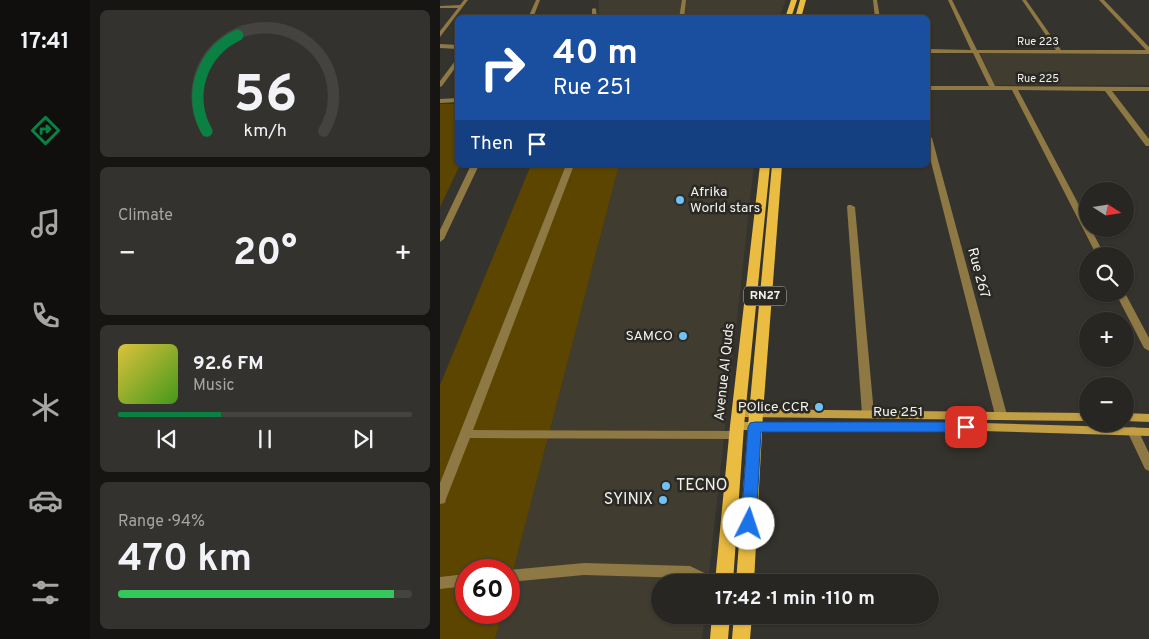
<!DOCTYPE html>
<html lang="en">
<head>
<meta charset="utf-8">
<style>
  :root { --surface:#282622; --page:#34322f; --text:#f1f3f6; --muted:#a5a5a5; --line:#444340; --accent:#0b8043 }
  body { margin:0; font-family:Overpass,sans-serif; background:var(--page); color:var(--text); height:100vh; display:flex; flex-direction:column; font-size:19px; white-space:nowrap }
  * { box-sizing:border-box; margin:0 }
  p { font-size:16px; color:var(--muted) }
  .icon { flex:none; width:28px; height:28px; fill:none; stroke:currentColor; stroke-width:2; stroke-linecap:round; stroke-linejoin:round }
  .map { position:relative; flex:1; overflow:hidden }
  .sheet { display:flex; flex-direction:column; gap:10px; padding:10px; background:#161513; width:350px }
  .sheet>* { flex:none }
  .top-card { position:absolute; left:15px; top:15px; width:475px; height:152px; border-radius:8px; box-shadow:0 1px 4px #0004,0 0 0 1px var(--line); background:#1a4fa0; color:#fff; overflow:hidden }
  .needle { width:32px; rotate:102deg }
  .fabs { position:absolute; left:639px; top:182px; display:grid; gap:10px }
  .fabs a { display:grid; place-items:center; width:55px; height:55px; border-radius:50%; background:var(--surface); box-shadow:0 1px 4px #0004,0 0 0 1px var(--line); font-size:25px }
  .speed { position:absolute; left:15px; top:559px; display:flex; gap:10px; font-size:25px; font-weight:700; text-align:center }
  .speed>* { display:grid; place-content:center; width:65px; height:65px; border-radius:50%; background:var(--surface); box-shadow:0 1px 4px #0004,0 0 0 1px var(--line); line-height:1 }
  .speed .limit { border:8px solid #d22; background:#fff; color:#111 }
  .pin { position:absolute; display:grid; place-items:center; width:42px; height:42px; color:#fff; margin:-21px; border-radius:10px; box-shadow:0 2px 8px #0006 }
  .me { position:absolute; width:55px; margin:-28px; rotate:4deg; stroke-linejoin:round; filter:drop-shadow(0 0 4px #0008) }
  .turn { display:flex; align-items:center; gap:18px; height:105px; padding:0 15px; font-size:22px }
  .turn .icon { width:65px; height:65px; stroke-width:2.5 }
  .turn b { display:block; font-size:35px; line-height:42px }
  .then { display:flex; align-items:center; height:48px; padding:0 15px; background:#0003; gap:10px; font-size:19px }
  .big { font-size:38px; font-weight:700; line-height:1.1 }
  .sheet .tile { flex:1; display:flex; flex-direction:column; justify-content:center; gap:8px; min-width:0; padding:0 18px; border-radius:8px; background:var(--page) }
  .sheet .dial { align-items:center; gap:0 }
  .dial svg { height:130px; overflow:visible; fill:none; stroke:var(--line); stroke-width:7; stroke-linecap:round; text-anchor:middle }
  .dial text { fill:var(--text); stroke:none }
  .song { display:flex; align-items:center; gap:15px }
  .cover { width:60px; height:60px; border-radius:8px; background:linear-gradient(135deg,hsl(50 70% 55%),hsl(100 70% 35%)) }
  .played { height:5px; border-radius:2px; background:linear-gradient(90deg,var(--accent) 35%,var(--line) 35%) }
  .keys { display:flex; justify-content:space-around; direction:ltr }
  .heat { display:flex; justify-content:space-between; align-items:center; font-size:28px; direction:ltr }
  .charge { height:8px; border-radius:4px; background:linear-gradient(90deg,#34c759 94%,var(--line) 0) }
  .trip { position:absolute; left:211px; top:574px; width:288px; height:50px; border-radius:25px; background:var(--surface); box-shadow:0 1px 4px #0004,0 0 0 1px var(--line); font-weight:700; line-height:50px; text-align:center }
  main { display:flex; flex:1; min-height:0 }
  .dock { display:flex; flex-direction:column; width:90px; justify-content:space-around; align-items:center; background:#100f0e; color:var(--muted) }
  .dock .icon { width:35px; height:35px }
  .dock .on { color:var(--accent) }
  .dock b { font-size:22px; color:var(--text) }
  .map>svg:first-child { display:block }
</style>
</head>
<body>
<main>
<nav class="dock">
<b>17:41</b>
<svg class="icon on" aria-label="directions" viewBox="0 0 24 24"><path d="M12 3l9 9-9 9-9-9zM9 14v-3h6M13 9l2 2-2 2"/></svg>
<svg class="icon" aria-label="music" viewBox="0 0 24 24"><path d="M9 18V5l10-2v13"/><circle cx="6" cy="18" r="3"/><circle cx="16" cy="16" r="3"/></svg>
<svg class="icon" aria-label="phone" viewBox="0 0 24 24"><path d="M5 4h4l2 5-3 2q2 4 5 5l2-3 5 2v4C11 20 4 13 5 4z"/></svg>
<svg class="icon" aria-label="climate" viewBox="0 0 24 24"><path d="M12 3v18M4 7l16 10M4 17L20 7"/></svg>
<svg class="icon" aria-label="car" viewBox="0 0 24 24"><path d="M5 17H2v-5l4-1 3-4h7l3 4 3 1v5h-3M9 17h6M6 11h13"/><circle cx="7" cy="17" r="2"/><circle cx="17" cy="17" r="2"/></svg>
<svg class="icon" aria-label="filters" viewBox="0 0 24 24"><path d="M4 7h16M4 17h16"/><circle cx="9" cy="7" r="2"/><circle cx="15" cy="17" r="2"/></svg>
</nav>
<section class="sheet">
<div class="tile dial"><svg viewBox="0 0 100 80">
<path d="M14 69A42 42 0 1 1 86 69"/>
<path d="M14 69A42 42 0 0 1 33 10" stroke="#0b8043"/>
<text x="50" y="56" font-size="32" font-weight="700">56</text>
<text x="50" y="72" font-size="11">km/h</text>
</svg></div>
<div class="tile"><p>Climate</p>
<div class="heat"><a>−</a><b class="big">20°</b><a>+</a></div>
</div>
<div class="tile">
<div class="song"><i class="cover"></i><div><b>92.6 FM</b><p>Music</p></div></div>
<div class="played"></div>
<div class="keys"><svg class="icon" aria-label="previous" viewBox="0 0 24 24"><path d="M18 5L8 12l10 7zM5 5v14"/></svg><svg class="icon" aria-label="pause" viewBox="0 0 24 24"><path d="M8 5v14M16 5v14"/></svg><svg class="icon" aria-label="next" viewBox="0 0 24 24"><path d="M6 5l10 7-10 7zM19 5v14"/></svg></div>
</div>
<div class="tile"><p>Range · 94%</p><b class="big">470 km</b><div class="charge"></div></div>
</section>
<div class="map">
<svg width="709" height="639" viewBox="0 0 709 639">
  <rect width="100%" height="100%" fill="#35332d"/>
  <path fill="#413c30" d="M159 0H346L339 18 159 17Z
    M540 53 709 54V85H554Z
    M179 165H314L268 582H220V615H265L262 639H55L62 613 69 612V587Z"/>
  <path fill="#5b4500" d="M0 104H17L18 165H20L0 207Z
    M91 165H179L69 587V570H26V612L62 613 55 639H0V385Z"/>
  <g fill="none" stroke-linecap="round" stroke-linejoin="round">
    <path fill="#8e7843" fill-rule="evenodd" d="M24 0H28L0 37V31L18 8H0V6L20 5Z
      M96 0H100L93 18H88Z
      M242 0H246L244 18H239Z
      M433 0H437L440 18H435Z
      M508 0H512L537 50H616L582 0H586L621 50H706L659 0H664L709 47V54L539 53 555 86 709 87V91H672L709 139V146H706L665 91 578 90 648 222V229H651L665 256H657L572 90H488V86H549L533 53H488V49L531 50Z
      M154 8 156 9 157 18H152V9Z
      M0 44 18 45V49L0 48Z
      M18 57V64L2 86 0 87V81Z
      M18 98V102L0 103V99Z
      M488 136 492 138 567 415 565 418H557L555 415 488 150Z
      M31 165H39L4 239 0 242V230Z
      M126 165H134L33 430 297 431 301 432 303 435 301 438 297 439 30 438 6 499 5 503 0 504V483Z
      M408 205H411L415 207 434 414 432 417H424L422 414 407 207Z
      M685 293 709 338V351L704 348 676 294Z
      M693 427 697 428 709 453V471L705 469 687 431 689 428Z
      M144 563 250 566 275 578 277 582H257L248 578 144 575 69 582V570Z
      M26 574V586L0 589V577Z"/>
    <path fill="#c29e44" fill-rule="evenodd" d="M300 409 648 413V421L300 417 296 416 294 413 296 410Z
      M685 413 709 414V422L685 421Z
      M297 422 542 423 709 428V436L542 431 297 430 293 429 291 426 293 423Z"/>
    <path fill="#eabc41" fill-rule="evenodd" d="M351 0H357L351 18H345Z
      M360 0H366L361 18H355Z
      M320 165H330L304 426 293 582H275L290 426Z
      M332 165H342L323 413 314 582H296L309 413Z
      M272 615H290L288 639H270Z
      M294 615H312L310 639H292Z"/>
  </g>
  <path fill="#1a73e8" stroke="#114b97" d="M315 422H526L531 424 533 427 531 431 526 432H321L316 524 314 529 309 530 303 529 301 524 308 427 310 423Z"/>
  <g fill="#70c2f4" stroke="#2b2923" stroke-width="2">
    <circle cx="240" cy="200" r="5"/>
    <circle cx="243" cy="336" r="5"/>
    <circle cx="379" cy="407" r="5"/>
    <circle cx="226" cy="486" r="5"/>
    <circle cx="223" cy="500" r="5"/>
  </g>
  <g text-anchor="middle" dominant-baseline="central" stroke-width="5" stroke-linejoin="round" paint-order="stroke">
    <g font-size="11" fill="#f3f1ed" stroke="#2b2923">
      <text x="598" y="42">Rue 223</text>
      <text x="598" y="79">Rue 225</text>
    </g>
    <rect fill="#2b2923" stroke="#b7b5b0" stroke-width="1" x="304" y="286.5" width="42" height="19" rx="4"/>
    <g font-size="12" font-weight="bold" fill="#f3f1ed">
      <text x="325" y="296">RN27</text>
    </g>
    <g font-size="14" fill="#f3f1ed" stroke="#2b2923" text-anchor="end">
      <text x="250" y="192" text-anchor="start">Afrika<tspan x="250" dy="16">World stars</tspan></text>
      <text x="233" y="336">SAMCO</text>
      <text x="369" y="407">POlice CCR</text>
    </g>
    <g font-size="14" fill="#f3f1ed" stroke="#2b2923">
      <text transform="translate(538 273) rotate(75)">Rue 267</text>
      <text transform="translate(285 372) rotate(-84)">Avenue Al Quds</text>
      <text x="458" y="412">Rue 251</text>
    </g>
    <g font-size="16" fill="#f3f1ed" stroke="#2b2923" text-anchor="start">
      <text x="236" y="486">TECNO</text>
      <text x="213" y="500" text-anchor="end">SYINIX</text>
    </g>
  </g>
</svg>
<div class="fabs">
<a><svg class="needle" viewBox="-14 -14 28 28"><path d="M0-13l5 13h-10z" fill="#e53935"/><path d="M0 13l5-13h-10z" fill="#a5a5a5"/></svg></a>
<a><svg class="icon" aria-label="search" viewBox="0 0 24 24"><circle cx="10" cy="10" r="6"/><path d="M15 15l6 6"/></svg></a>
<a>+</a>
<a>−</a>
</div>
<div class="speed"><div class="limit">60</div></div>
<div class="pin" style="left:526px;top:427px;background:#d93025"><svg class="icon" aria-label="arrive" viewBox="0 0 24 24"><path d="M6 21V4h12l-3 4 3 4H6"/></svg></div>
<svg class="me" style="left:309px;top:524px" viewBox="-20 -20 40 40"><circle r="19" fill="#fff"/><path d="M0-13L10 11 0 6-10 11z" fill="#1a73e8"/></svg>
<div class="trip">17:42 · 1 min · 110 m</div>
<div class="top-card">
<div class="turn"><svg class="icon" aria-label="right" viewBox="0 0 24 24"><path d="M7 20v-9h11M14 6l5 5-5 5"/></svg><div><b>40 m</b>Rue 251</div></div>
<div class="then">Then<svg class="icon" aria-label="arrive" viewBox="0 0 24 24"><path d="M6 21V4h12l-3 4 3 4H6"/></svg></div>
</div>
</div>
</main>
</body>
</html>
